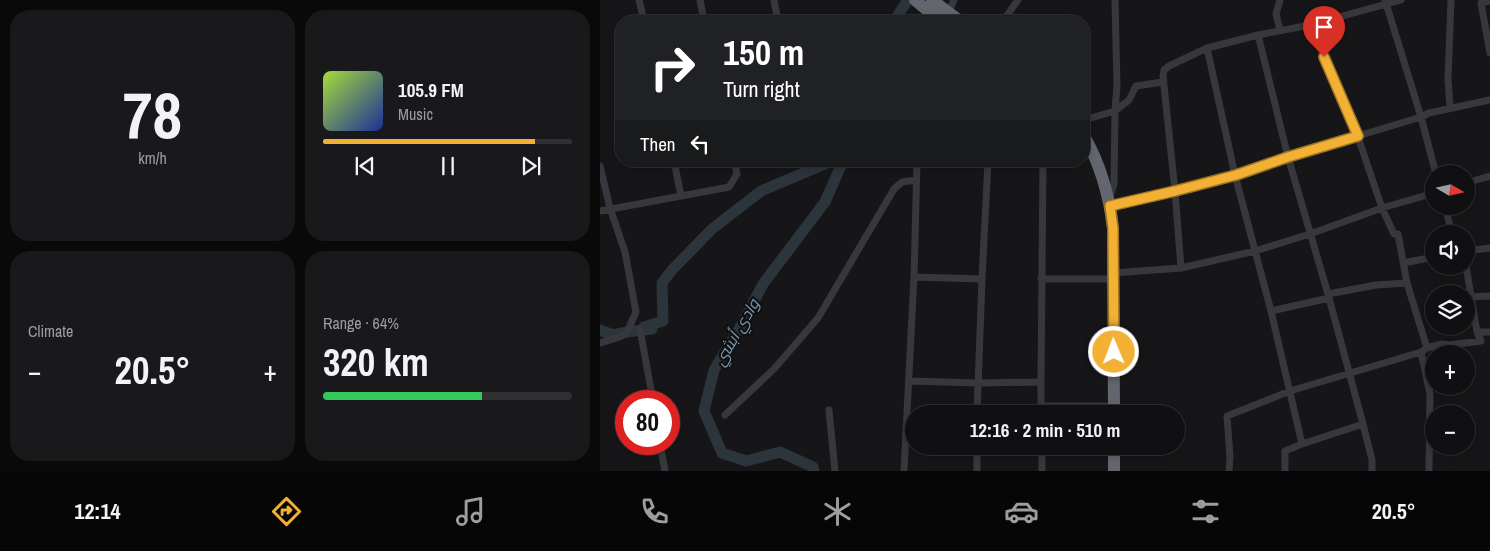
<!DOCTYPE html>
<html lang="en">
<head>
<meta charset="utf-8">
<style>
  :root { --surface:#101012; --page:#19191b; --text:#f1f3f6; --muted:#9c9d9f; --line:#303032; --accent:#f2b134 }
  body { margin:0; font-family:"Archivo Narrow",Cairo,sans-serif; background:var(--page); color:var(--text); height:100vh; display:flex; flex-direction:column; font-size:19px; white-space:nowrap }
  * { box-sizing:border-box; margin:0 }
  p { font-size:16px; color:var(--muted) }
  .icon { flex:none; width:28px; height:28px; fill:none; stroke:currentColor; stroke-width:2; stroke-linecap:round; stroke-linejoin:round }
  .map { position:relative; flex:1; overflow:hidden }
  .panel { display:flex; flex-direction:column; gap:10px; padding:10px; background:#09090a; width:600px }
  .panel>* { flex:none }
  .guide { position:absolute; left:15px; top:15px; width:475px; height:152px; border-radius:20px; box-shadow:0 2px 8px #0003,0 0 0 1px var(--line); background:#202124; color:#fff; overflow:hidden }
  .needle { width:32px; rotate:99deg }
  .buttons { position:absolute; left:825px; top:165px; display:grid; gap:10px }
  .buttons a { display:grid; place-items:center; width:50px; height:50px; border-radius:50%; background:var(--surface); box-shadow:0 2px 8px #0003,0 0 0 1px var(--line); font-size:25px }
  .speed { position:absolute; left:15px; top:390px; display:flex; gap:10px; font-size:25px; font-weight:700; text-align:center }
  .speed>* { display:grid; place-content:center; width:65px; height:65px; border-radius:50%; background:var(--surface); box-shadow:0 2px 8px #0003,0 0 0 1px var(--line); line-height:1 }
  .speed .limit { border:8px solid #d22; background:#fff; color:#111 }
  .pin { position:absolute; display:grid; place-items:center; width:42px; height:42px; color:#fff; margin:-51px -21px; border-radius:50% 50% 50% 0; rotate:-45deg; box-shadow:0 0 5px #0007 }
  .pin .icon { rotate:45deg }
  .me { position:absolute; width:55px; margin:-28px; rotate:359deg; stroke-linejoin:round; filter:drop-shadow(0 0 4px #0008) }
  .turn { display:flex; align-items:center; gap:18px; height:105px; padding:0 25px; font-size:22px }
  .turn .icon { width:65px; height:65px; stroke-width:2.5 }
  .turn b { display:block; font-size:35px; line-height:42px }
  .then { display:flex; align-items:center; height:48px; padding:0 25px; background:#0003; gap:10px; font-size:19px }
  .big { font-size:38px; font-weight:800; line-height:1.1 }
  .panel .card { flex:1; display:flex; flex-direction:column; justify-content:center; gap:8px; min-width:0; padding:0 18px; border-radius:20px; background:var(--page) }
  .panel .dial { align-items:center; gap:0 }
  .dial b { font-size:65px; line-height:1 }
  .song { display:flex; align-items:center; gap:15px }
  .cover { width:60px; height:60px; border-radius:8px; background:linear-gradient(135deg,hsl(80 70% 55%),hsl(230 70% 35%)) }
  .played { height:5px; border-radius:2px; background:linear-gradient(90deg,var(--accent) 85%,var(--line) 85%) }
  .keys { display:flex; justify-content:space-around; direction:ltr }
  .heat { display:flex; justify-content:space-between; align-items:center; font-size:28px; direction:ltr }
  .charge { height:8px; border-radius:4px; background:linear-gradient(90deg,#34c759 64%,var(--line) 0) }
  .panel .tiles { flex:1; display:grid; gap:10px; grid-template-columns:repeat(2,1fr) }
  .trip { position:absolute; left:305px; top:405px; width:280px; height:50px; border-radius:25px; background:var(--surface); box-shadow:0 2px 8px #0003,0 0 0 1px var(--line); font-weight:800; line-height:50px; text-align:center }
  .dock { display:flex; height:80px; justify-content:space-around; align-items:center; background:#060607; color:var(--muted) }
  .dock .icon { width:35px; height:35px }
  .dock .on { color:var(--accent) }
  .dock b { font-size:22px; color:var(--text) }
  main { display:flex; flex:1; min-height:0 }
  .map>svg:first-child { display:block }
</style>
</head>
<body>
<main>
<section class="panel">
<div class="tiles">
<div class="card dial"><b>78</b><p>km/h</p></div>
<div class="card">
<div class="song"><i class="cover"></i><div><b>105.9 FM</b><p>Music</p></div></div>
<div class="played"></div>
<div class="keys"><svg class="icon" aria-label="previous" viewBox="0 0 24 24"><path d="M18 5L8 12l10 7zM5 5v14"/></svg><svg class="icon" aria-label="pause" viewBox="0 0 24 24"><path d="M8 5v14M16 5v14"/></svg><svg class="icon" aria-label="next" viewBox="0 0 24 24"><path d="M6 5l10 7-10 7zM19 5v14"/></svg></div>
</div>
<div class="card"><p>Climate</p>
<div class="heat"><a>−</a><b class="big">20.5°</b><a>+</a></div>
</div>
<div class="card"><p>Range · 64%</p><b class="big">320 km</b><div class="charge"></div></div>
</div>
</section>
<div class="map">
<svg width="890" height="471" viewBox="0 0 890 471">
  <rect width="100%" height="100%" fill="#161618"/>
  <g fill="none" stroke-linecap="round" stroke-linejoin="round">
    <path stroke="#2c353c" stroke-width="11" d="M294 21 308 0
      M44 327 63 321 62 283 72 270 112 229 161 191 232 161
      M0 330 13 335 27 332 52 329
      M214 471 213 467 180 452 146 461 122 453 104 411 114 370 142 324 163 284 225 202 243 161"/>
    <path stroke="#37383d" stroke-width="7" d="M39 0 44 21
      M100 0 104 21
      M174 0 178 21
      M680 0 676 14 680 30
      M785 0 821 117 836 174
      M890 1 881 3 890 53
      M348 13 354 0
      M403 21 418 0
      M710 25 801 0
      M658 35 688 157 728 294 763 424
      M850 108 848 79 851 0
      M484 120 515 111 517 85 515 0
      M0 166 10 208 25 252 36 312 27 332 20 337 0 343
      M866 183 890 176
      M81 196 129 187 137 174 134 161
      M510 197 514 184 515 111 529 100 536 86 563 82
      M510 206 575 191 635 175 688 157 821 117 829 113 890 100
      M845 206 852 234
      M0 211 81 196 74 161
      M866 251 890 248
      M803 263 834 257
      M581 268 655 251 710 234 782 208 834 193
      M513 273 581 268 575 191 563 76 564 70 569 66 607 48
      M314 277 382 279
      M441 279H506
      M728 294 776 285 807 283
      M870 297 890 296
      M671 311 729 298
      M40 329 53 401
      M877 332H890
      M827 348 842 344 850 345 881 341 877 332 866 266
      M309 381 378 383 441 382V406H506
      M441 382 443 161
      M441 406V414
      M229 410 235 471
      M377 414 382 279 388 161
      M125 415 174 369 218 318 294 189 302 182 316 180
      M60 444 65 471
      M702 444 763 424 772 460V471
      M442 446V471
      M304 471 314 277 317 161
      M377 471V446
      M629 471 630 457 627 416 690 391 821 352
      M685 471V451L702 444 671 311 635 175 607 48 658 35 710 25 758 137 782 208 794 234H798L807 283 827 348 821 352 830 394 829 471"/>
    <path stroke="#63666e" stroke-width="12" d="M315 0 334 16 347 21
      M332 0 360 21
      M484 136C501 165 509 195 513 228L514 414
      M514 471V446"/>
  </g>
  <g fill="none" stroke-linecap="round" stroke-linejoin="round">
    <g stroke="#9d7322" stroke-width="12">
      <path id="route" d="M514 352 513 228 510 206 575 191 636 175 688 157 758 136 724 57"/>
    </g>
    <use href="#route" stroke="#f2b134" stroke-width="9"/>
  </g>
  <g text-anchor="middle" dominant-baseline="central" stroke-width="4.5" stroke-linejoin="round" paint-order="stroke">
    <g font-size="16" font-style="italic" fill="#7f9bb3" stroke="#111113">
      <text transform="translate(136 332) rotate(-60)">وادي أبشي</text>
    </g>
  </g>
</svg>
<div class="buttons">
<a><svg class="needle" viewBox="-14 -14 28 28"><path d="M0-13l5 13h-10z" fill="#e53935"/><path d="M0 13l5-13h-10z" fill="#9c9d9f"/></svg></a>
<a><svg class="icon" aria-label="sound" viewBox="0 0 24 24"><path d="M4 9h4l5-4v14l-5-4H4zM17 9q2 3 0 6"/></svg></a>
<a><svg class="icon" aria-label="layers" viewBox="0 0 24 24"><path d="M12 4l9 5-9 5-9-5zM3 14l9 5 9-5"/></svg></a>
<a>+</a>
<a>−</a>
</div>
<div class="speed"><div class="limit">80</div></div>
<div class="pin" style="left:724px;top:57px;background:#d93025"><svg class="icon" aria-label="arrive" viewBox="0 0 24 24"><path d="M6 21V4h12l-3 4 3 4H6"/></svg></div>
<svg class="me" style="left:514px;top:352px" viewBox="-20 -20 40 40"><circle r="17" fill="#f2b134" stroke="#fff" stroke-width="3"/><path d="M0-11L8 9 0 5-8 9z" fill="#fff"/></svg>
<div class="trip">12:16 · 2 min · 510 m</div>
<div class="guide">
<div class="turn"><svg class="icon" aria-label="right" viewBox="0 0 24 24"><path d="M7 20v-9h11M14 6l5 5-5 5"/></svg><div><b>150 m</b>Turn right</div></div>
<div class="then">Then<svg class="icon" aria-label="left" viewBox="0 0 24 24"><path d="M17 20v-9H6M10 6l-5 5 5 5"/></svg></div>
</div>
</div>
</main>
<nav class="dock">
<b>12:14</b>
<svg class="icon on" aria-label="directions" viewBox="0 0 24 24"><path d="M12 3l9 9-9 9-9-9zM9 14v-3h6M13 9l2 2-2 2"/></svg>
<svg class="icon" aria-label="music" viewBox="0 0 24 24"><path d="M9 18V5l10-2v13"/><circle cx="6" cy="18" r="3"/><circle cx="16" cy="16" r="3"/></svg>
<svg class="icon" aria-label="phone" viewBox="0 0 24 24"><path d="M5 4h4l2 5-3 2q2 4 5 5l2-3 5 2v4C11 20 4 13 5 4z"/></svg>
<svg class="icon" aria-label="climate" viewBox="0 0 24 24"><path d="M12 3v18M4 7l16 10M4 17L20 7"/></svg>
<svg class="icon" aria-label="car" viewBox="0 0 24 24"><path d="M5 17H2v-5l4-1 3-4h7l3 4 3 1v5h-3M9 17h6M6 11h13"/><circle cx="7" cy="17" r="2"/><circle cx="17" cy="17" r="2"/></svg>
<svg class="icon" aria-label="filters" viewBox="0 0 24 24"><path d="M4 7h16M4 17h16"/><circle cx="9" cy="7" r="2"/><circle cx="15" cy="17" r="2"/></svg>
<b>20.5°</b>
</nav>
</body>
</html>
